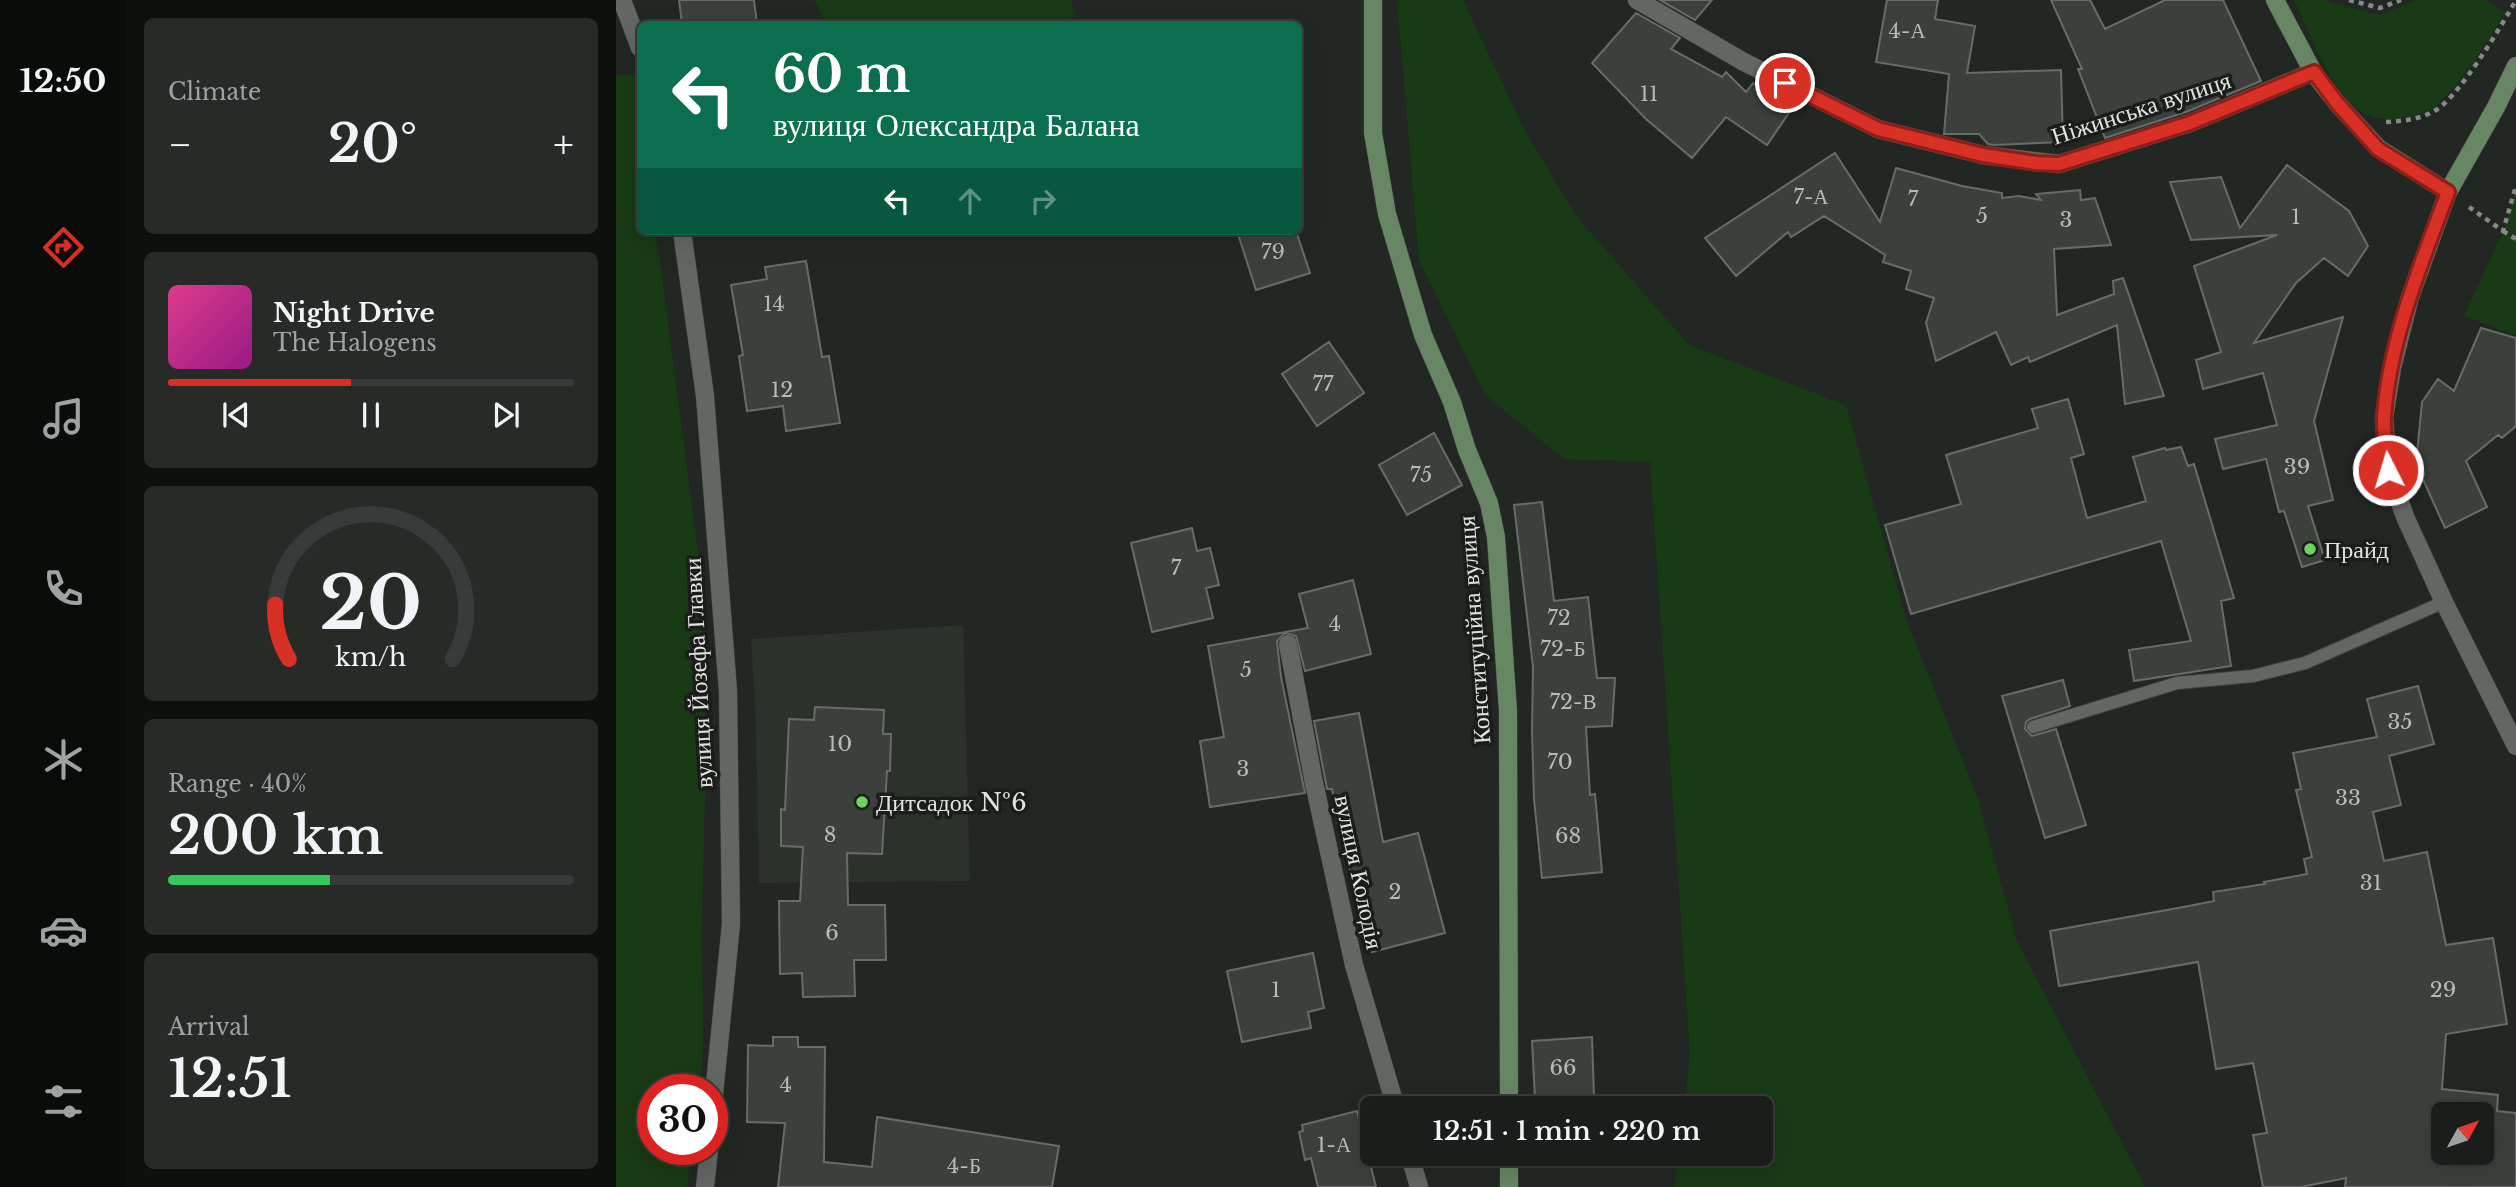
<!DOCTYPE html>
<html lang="en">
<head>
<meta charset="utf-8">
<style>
  :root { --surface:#1a1d1a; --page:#272a27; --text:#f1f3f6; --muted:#9fa2a2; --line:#383b39; --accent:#d93025 }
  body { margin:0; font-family:"Libre Baskerville",serif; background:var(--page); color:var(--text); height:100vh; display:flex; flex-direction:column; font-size:26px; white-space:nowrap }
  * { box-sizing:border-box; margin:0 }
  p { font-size:23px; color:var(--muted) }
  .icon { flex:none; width:38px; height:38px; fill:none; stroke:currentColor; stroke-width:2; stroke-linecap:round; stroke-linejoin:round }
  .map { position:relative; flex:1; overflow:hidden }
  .details { display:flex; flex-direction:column; gap:18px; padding:18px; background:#0e100e; width:490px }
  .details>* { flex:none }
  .top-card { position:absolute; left:21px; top:21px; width:665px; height:214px; border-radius:10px; box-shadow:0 7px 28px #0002,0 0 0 2px var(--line); background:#0b6e4f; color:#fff; overflow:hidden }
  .needle { width:46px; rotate:50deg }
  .tools { position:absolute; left:1815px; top:1102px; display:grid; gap:14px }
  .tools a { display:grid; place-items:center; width:63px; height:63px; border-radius:10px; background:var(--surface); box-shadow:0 7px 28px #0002,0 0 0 2px var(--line); font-size:35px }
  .speed { position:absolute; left:21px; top:1074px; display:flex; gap:14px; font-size:35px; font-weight:700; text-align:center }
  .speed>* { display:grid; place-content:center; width:91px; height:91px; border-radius:50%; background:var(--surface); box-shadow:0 7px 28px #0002,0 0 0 2px var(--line); line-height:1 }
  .speed .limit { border:10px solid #d22; background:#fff; color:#111 }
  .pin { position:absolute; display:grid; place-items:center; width:60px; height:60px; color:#fff; margin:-30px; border:4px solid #fff; border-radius:50%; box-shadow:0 2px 7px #0007 }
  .me { position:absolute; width:77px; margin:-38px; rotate:355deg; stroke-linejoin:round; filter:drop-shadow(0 0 5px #0008) }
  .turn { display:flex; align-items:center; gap:24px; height:147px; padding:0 21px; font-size:32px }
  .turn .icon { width:91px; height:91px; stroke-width:2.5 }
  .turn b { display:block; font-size:49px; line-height:60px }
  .lanes { display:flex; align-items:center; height:66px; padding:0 21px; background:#0003; justify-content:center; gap:35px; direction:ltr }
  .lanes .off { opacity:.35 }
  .big { font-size:52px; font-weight:600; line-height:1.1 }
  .details .card { flex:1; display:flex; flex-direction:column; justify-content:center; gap:10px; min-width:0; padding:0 24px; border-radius:10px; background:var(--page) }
  .details .dial { align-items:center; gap:0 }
  .dial svg { height:182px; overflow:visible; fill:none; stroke:var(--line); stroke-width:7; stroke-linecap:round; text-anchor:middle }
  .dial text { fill:var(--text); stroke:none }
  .song { display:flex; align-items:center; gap:21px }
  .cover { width:84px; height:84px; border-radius:10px; background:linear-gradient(135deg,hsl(330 70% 55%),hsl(310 70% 35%)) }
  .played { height:7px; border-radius:4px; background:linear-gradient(90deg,var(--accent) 45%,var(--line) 45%) }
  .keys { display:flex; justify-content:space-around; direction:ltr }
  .heat { display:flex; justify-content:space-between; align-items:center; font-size:38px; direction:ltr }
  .charge { height:10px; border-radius:5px; background:linear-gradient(90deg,#34c759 40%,var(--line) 0) }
  .trip { position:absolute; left:744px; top:1096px; width:413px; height:70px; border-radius:10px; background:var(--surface); box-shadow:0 7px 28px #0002,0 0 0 2px var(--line); font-weight:600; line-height:70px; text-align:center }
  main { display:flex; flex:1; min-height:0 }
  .tabs { display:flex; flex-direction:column; width:126px; justify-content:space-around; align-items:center; background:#0a0c0a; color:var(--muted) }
  .tabs .icon { width:49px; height:49px }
  .tabs .current { color:var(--accent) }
  .tabs b { font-size:32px; color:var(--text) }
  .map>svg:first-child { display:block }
</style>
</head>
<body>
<main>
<nav class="tabs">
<b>12:50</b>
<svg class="icon current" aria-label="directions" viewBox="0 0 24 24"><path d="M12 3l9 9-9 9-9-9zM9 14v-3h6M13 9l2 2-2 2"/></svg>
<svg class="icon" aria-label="music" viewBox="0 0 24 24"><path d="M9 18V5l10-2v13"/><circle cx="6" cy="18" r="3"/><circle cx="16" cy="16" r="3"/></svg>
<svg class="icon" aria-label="phone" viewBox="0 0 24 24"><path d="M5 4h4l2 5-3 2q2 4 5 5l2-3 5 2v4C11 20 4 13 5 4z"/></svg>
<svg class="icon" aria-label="climate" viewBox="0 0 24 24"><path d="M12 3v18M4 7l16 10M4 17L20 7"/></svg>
<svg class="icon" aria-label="car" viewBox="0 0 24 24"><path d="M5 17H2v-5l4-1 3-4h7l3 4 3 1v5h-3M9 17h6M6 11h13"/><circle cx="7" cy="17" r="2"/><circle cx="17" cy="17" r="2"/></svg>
<svg class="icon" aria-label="filters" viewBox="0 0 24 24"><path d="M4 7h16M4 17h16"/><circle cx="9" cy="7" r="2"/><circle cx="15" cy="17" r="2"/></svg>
</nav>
<section class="details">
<div class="card"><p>Climate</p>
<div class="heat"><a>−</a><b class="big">20°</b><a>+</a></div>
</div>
<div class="card">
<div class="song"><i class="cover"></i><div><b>Night Drive</b><p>The Halogens</p></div></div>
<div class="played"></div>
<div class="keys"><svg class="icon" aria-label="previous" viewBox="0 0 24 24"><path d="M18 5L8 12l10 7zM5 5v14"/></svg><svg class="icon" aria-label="pause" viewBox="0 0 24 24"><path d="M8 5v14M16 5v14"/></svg><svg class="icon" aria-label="next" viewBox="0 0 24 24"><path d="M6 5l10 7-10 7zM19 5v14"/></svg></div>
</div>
<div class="card dial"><svg viewBox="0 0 100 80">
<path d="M14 69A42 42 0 1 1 86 69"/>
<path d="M14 69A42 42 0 0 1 8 45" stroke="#d93025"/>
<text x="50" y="56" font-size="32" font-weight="700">20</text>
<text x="50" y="72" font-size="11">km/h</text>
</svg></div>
<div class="card"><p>Range · 40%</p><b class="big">200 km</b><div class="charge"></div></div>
<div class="card"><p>Arrival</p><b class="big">12:51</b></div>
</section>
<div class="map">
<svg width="1900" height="1187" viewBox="0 0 1900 1187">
  <rect width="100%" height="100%" fill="#232723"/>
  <path fill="#2a3229" d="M347 625 354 881 143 883 140 723 135 639Z"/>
  <path fill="#183a14" d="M198 0H455L460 16 440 24H210Z
    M781 0H847L910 133 962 218 1073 345 1230 405 1290 619 1362 799 1401 941 1529 1187H1058L1062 1153H1144V1108H1068L1074 1054 1034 462 948 459 869 395 803 260Z
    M1678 0H1707L1763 15 1801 0H1869L1890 13C1870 42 1849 80 1823 103 1812 113 1798 116 1783 118 1773 119 1762 120 1752 115 1715 97 1695 35 1678 0Z
    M19 74 24 117V231H40L87 591C96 702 87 814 86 925 85 980 90 1035 84 1090H37V1150H77L71 1187H0V75Z
    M1900 186V335L1848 316 1887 231Z"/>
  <path fill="#3c403c" stroke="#686c67" stroke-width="2" fill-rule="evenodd" d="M63 0H138L141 24H66Z
    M1044 0H1096L1079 20Z
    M1271 0H1322L1319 19 1359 26 1351 73 1445 70 1447 142 1378 145 1372 144 1363 134H1328L1333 74 1260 62Z
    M1435 0H1474L1489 29 1549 0H1607L1645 81 1570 112 1489 138 1462 69H1466Z
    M1020 13 1064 38 1055 49 1106 77 1110 72 1130 92 1137 83 1175 110 1151 145 1110 117 1076 158 1030 119 976 63Z
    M1219 153 1264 222 1280 168 1346 186 1386 193V198L1403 196 1425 200 1420 194 1464 190 1465 200 1479 198 1495 245 1438 249 1441 315 1498 294 1497 281 1507 278 1548 396 1509 404 1501 325 1414 362 1412 357 1395 365 1380 332 1320 361 1310 323 1318 298 1290 289 1295 271 1267 262 1269 255 1208 216 1175 237 1172 232 1120 276 1089 238Z
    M1671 165 1733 211 1752 246 1732 276 1708 258 1680 283 1638 343 1727 317 1698 421 1717 500 1692 506 1709 560 1686 567 1668 511 1663 512 1650 459 1607 469 1599 439 1661 425 1647 373 1587 389 1580 360 1605 352 1578 266 1661 235 1575 240 1554 182 1605 177 1624 228Z
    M621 231H680L694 273 640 290Z
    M190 261 206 357 213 356 224 423 170 431 167 406 131 411 123 356 127 355 115 285 151 279 149 267Z
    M1865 328 1900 338V426L1886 438 1882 435 1850 461 1871 507 1829 528 1800 464 1806 402 1822 379 1838 391Z
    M713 342 748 393 701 426 666 374Z
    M1452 399 1468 454 1455 458 1471 518 1530 501 1517 457 1549 448 1550 450 1565 447 1572 466 1578 464 1618 598 1605 601 1615 666 1518 681 1513 650 1575 641 1545 541 1295 614 1269 525 1345 504 1330 455 1422 428 1416 409Z
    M818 433 846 485 791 515 763 465Z
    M926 502 938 601 972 597 981 678H999L996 726 970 727 974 795 979 794 986 872 926 878 918 799 916 731 917 667 898 505Z
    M576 528 581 551 594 548 603 585 590 588 597 618 536 632 515 543Z
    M737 580 755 654 689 671 680 636 669 633 661 641 665 677 689 793 594 807 584 741 608 737 592 646 692 628 683 594Z
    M1447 680 1454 706 1414 719 1410 722 1409 729 1416 736 1440 729 1470 825 1429 838 1386 696Z
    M1802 686 1818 744 1773 756 1785 805 1757 812 1768 861 1811 852 1830 945 1877 938 1891 1024 1830 1034 1826 1089 1882 1095 1881 1111 1900 1113V1187H1729L1730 1178 1685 1187H1647L1637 1135 1651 1133 1637 1063 1600 1069 1582 962 1443 986 1434 931 1573 906 1598 901 1597 892 1649 884 1648 882 1691 874 1688 859 1696 857 1680 790 1685 789 1677 753 1761 737 1751 699ZM1827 1115H1866V1153H1827Z
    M199 707 268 710 267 734H275L274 771H271L266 854 231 853 232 905H269L270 960H238L239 996 187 997 186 973 164 974 163 901H184L187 847 165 846V809L169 810 173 719 198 720Z
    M743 713 767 842 802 833 829 933 756 952 722 825 716 789H711L698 721Z
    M697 953 708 1008 692 1012 695 1028 626 1042 611 971Z
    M157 1037H182V1047H209L208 1162 256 1167 261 1117 443 1146 436 1187H162L169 1123 131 1122 132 1045 157 1046Z
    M976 1037 978 1096 919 1099 916 1041Z
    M741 1111 760 1187H702L695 1158 689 1160 683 1132 687 1131 686 1125Z"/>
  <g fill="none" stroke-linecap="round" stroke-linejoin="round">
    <g stroke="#40433f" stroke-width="14">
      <path id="lane" d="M1417 727 1561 683 1637 676 1689 663 1828 602"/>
    </g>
    <g stroke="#40433f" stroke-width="19">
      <path id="street" d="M6 0 24 48
        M1021 0 1128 62 1262 129 1367 155 1443 164 1574 123 1697 72
        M1832 192 1794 297 1776 368 1768 418 1772 470 1790 519 1828 602 1900 746
        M66 231 89 396 112 691 115 924 96 1114
        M672 644 698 783 738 965 780 1108
        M793 1153 803 1187
        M89 1187 93 1150"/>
    </g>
    <g stroke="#40433f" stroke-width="19">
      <path id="secondary" d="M757 0V133L771 214 807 335 836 402 851 450 873 503 880 537 892 711 893 1108
        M1659 0 1697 72 1721 103 1762 148 1832 192 1880 107 1900 66
        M893 1153V1187"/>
    </g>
    <path stroke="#868985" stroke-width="4.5" stroke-dasharray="5 5" stroke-linecap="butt" d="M1733 0 1764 8 1785 0
      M1770 122C1789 121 1807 119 1823 108 1846 91 1885 27 1900 0
      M1853 207 1887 231 1900 186
      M1887 231 1900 239"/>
    <use href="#lane" stroke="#636763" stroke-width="12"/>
    <use href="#street" stroke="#636763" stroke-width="18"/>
    <use href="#secondary" stroke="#678664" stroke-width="18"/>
  </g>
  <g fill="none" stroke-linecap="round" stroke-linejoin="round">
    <g stroke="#8d1f18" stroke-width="18">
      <path id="route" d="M1169 83 1262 129 1367 155 1420 163 1443 164 1574 123 1698 72 1721 103 1762 149 1832 192C1805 264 1774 338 1768 416 1767 433 1771 453 1772 470"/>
    </g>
    <use href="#route" stroke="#d93025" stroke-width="12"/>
  </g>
  <g fill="#6ed361" stroke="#1a1d19" stroke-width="2.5">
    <circle cx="1694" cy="549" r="7"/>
    <circle cx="246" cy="802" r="7"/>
  </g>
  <g text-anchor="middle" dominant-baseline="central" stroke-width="7" stroke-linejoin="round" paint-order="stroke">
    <g font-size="21" fill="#b8bab7">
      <text x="1291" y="31">4-А</text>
      <text x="1033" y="94">11</text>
      <text x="1195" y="197">7-А</text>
      <text x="1297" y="199">7</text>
      <text x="1366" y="216">5</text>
      <text x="1680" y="217">1</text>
      <text x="1450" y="220">3</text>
      <text x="657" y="252">79</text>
      <text x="158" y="304">14</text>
      <text x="707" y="384">77</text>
      <text x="166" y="390">12</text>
      <text x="1681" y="467">39</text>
      <text x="805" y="475">75</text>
      <text x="560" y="568">7</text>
      <text x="943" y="618">72</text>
      <text x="719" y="624">4</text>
      <text x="947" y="649">72-Б</text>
      <text x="630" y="670">5</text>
      <text x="957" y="702">72-В</text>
      <text x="1784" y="722">35</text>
      <text x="224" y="744">10</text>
      <text x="944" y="762">70</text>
      <text x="627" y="769">3</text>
      <text x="1732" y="798">33</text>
      <text x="214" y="835">8</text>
      <text x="952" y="836">68</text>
      <text x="1755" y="883">31</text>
      <text x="779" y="892">2</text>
      <text x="216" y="933">6</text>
      <text x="660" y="990">1</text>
      <text x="1827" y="990">29</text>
      <text x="947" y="1068">66</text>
      <text x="170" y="1085">4</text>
      <text x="718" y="1145">1-А</text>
      <text x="348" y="1166">4-Б</text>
    </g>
    <g font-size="24" fill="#e1e3e0" stroke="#1a1d19">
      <text transform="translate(1525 108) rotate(-18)">Ніжинська вулиця</text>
      <text transform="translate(858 630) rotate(-94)">Конституційна вулиця</text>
      <text transform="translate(82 673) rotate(-93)">вулиця Йозефа Главки</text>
      <text transform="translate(743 872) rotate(78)">вулиця Колодія</text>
    </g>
    <g font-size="24" fill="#e1e3e0" stroke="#1a1d19" text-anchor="start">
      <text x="1708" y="549">Прайд</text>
      <text x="260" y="802">Дитсадок №6</text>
    </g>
  </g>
</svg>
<div class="tools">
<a><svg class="needle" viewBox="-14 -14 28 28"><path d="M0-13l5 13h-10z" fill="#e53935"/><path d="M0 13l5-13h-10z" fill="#9fa2a2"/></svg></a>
</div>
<div class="speed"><div class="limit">30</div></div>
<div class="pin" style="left:1169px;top:83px;background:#d93025"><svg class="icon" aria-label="arrive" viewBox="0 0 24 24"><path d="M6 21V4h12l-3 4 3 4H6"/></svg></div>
<svg class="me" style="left:1772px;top:470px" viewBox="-20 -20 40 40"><circle r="17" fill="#d93025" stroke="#fff" stroke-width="3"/><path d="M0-11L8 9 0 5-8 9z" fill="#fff"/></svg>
<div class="trip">12:51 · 1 min · 220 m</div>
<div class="top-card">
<div class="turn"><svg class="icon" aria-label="left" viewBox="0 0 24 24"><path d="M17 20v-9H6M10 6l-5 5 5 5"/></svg><div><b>60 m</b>вулиця Олександра Балана</div></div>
<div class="lanes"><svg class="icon" aria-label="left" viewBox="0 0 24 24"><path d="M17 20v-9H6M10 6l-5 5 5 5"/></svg><svg class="icon off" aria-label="ahead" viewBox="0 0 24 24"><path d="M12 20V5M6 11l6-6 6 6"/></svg><svg class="icon off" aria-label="right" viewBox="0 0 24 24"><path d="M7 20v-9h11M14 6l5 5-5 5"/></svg></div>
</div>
</div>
</main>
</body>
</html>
